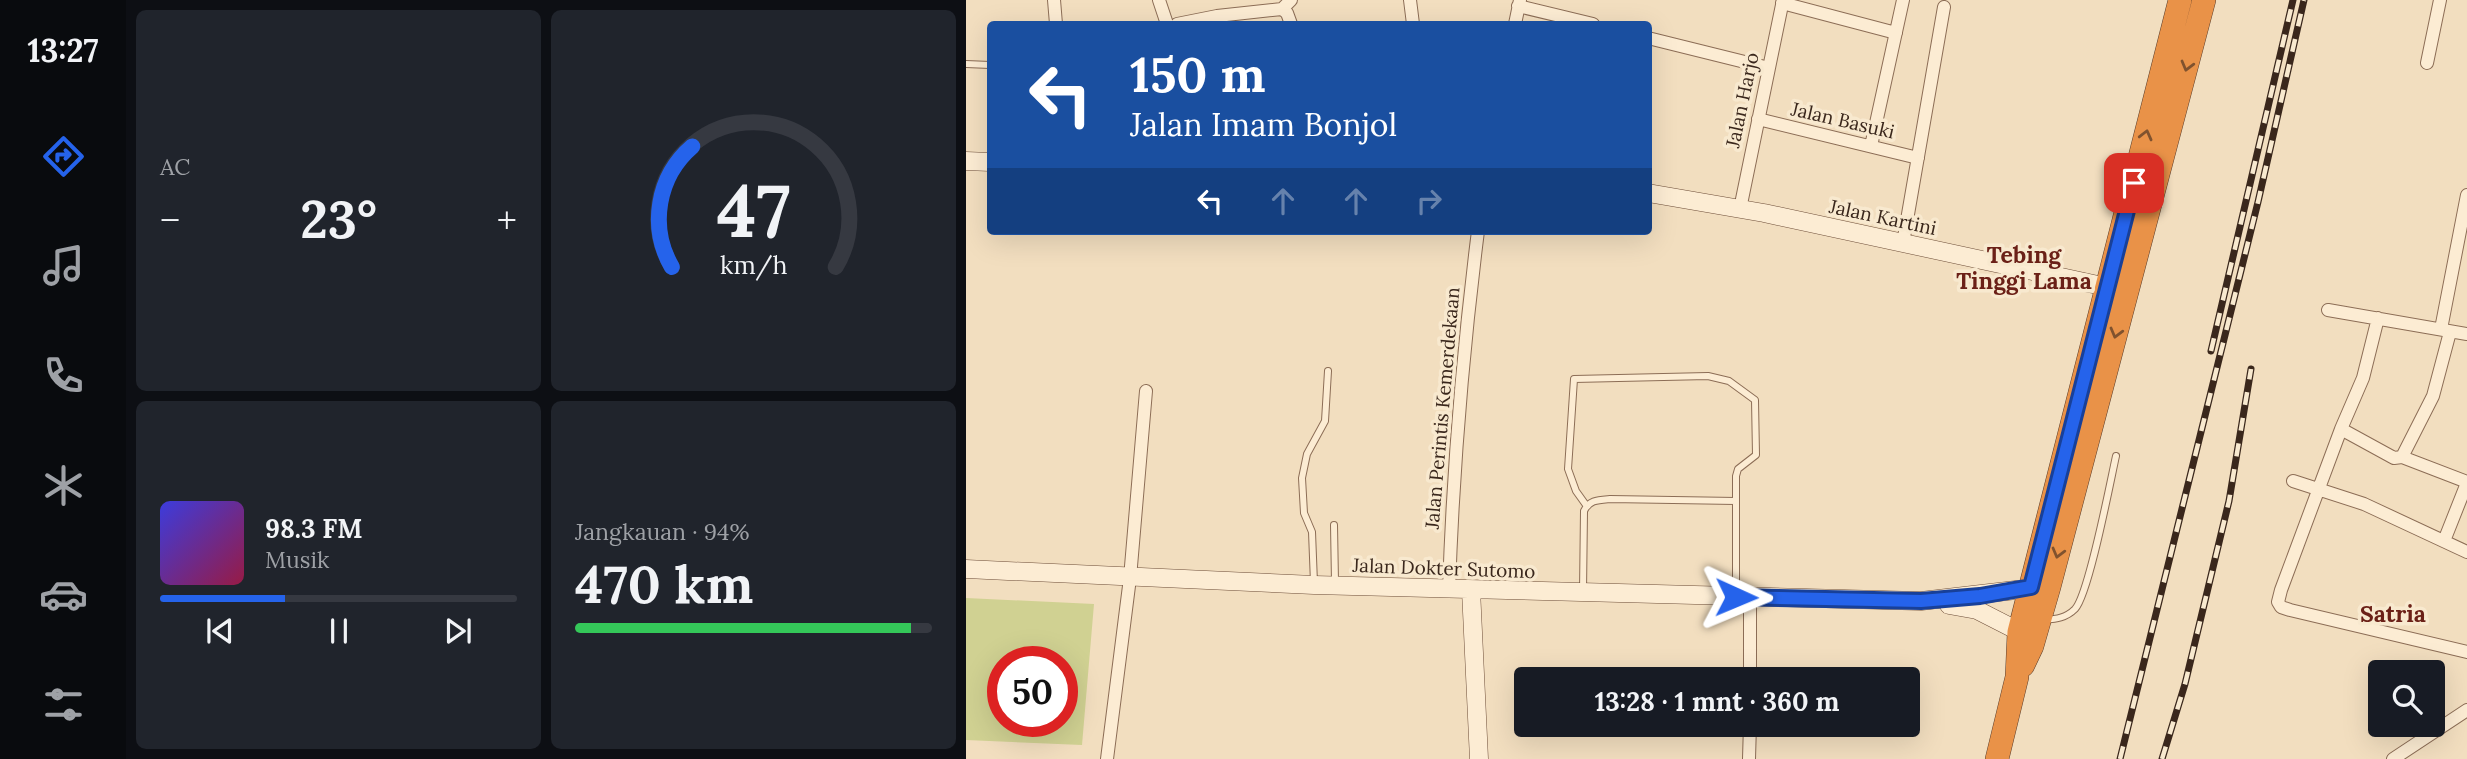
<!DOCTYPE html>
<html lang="id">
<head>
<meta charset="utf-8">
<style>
  :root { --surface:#171b24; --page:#20242c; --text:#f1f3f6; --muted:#9ea1a6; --line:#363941; --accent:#2563eb }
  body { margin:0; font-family:Lora,serif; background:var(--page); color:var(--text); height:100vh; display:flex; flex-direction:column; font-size:26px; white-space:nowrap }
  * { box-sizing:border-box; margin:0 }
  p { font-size:23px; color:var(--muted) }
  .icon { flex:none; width:38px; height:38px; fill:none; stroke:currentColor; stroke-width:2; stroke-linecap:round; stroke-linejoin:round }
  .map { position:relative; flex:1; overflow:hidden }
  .side { display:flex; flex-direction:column; gap:10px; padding:10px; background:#0d0f14; width:840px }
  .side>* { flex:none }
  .top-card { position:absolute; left:21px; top:21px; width:665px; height:214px; border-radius:7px; box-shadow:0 7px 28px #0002; background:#1a4fa0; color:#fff; overflow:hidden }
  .fabs { position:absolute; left:1402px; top:660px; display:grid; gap:14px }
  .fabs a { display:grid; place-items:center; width:77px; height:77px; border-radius:7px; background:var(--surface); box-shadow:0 7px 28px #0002; font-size:35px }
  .speed { position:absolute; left:21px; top:646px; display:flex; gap:14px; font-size:35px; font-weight:700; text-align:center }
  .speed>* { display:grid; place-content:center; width:91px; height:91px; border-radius:50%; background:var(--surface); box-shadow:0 7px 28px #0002; line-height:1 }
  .speed .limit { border:10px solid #d22; background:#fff; color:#111 }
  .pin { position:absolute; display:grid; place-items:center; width:60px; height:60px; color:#fff; margin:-30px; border-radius:14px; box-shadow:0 4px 10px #0006 }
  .me { position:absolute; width:77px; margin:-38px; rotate:91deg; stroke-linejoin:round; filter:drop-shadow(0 0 5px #0008) }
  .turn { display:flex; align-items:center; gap:24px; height:147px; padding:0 28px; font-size:32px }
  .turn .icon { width:91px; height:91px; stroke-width:2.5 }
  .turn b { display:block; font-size:49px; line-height:60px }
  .lanes { display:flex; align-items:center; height:66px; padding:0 28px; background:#0003; justify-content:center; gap:35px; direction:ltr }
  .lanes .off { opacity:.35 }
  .big { font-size:52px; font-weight:800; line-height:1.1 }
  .side .tile { flex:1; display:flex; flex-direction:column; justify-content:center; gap:10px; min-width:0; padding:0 24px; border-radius:10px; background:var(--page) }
  .side .dial { align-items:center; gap:0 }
  .dial svg { height:182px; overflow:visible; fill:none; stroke:var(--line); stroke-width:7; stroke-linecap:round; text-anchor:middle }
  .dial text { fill:var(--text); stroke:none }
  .song { display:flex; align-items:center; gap:21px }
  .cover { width:84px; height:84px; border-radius:10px; background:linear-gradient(135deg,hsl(240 70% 55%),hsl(340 70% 35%)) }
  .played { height:7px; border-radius:4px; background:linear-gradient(90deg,var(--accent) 35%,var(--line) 35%) }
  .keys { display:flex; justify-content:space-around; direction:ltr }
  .heat { display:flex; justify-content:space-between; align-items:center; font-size:38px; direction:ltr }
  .charge { height:10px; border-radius:5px; background:linear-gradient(90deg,#34c759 94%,var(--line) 0) }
  .side .tiles { flex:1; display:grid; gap:10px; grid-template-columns:repeat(2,1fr) }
  .trip { position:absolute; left:548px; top:667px; width:406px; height:70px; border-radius:7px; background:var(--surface); box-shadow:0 7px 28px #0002; font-weight:800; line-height:70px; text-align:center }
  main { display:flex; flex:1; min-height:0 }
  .tabs { display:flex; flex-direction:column; width:126px; justify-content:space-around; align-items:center; background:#090b0e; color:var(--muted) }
  .tabs .icon { width:49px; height:49px }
  .tabs .current { color:var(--accent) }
  .tabs b { font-size:32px; color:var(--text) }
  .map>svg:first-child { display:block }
</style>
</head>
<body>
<main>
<nav class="tabs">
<b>13:27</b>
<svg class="icon current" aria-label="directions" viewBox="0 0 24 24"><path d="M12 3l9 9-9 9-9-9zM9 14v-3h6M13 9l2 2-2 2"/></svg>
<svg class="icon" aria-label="music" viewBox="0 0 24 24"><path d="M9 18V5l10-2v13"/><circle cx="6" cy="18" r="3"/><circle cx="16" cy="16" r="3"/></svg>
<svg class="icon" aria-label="phone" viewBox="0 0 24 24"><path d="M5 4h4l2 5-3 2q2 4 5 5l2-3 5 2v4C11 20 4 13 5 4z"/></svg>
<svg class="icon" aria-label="climate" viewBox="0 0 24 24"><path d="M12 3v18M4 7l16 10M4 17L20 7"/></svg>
<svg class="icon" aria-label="car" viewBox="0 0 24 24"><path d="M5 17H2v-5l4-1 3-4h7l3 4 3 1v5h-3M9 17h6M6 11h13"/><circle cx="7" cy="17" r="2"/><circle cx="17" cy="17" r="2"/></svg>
<svg class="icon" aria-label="filters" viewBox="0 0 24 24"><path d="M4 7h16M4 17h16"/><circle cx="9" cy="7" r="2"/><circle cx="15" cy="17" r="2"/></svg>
</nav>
<section class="side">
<div class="tiles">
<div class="tile"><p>AC</p>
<div class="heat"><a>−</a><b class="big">23°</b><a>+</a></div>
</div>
<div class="tile dial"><svg viewBox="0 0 100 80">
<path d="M14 69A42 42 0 1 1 86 69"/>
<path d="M14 69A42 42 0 0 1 23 16" stroke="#2563eb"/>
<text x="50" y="56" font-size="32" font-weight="700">47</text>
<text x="50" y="72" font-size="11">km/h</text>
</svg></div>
<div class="tile">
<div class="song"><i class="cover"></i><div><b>98.3 FM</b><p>Musik</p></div></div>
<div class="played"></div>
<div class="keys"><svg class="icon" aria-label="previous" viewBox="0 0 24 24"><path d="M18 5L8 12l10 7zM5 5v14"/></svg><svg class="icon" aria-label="pause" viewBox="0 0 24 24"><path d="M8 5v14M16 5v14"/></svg><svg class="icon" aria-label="next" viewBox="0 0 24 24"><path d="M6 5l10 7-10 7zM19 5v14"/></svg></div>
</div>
<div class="tile"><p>Jangkauan · 94%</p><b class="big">470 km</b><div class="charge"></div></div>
</div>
</section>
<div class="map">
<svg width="1501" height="759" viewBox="0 0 1501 759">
  <rect width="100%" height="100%" fill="#f2debf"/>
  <path fill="#d0d192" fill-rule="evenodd" d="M0 598 128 604 116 745 0 740ZM37 662H96V721H37Z"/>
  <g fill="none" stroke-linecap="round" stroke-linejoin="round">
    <g stroke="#8c6d56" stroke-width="8">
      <path id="lane" d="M0 64 24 65
        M620 505 610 491 602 469 608 379 742 376 763 381 789 400 790 455 772 469 770 476V595
        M368 525 369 582
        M348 583 346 532 338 513 336 478 341 454 359 421 362 371
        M617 591 618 511C623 500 632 500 644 499L770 501
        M1079 620C1090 619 1100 618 1109 609 1123 594 1144 483 1150 456"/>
    </g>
    <g stroke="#8c6d56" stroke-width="14">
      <path id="street" d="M88 0 90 24
        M193 0 201 24
        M444 0 447 24
        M816 3 930 33
        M552 6 627 24
        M316 9 321 13 325 24
        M211 24 251 16 316 9 325 0
        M549 24 554 0
        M682 38 803 68
        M1461 63 1474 0
        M792 119 952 158
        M905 146 937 0
        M774 209 817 0
        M937 243 978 7
        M1362 310 1501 334
        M1412 318 1397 378 1375 429 1315 590 1312 602 1315 607 1324 610 1501 652
        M1475 329 1501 195
        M1375 429 1428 458 1436 457 1467 396 1484 332
        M1436 457 1501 482
        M1327 481 1398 504 1501 552
        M1478 541 1501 483
        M483 589C487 469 497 350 512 231
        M784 679V598
        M141 759 164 578 180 391
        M783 759 784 724
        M1427 759 1501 710"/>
    </g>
    <g stroke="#6e4e39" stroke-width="19">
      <path id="secondary" d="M0 161 24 162
        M682 193 798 213 1141 287
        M0 569 348 585 955 601 1076 587
        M505 590 513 759
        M983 605 1011 610 1064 637"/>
    </g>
    <g stroke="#593c2b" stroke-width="24">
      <path id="highway" d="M1057 665 1066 646 1083 587 1238 0
        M1031 759 1051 677 1053 632 1214 0"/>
    </g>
    <use href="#lane" stroke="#fcecd3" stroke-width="6"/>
    <use href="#street" stroke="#fcecd3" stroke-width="12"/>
    <use href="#secondary" stroke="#fcecd3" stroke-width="18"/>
    <use href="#highway" stroke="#e99248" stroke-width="23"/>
    <g stroke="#3a271c" stroke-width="7">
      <path id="rail" d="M1245 351 1327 0
        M1154 759 1292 202 1338 0
        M1196 759 1219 684 1263 501 1285 369"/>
    </g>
    <use href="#rail" stroke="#f8e9cf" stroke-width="4.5" stroke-dasharray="13" stroke-linecap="butt"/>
  </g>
  <defs><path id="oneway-chevron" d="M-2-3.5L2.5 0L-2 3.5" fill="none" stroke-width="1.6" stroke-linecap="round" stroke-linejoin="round" transform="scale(1.75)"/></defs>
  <g stroke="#80522e">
    <use href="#oneway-chevron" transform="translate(1221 66) rotate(105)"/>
    <use href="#oneway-chevron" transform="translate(1180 135) rotate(-76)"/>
    <use href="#oneway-chevron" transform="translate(1150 333) rotate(105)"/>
    <use href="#oneway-chevron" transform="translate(1092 553) rotate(105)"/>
  </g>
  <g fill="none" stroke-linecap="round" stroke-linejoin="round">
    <g stroke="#184099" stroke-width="18">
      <path id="route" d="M770 597 955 601 1014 596 1065 587 1168 183"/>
    </g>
    <use href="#route" stroke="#2563eb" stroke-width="12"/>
  </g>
  <g text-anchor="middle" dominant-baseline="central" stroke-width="7" stroke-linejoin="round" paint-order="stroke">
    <g font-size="19" fill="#3a271c" stroke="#f8e9cf">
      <text transform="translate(776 100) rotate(-78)">Jalan Harjo</text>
      <text transform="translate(877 120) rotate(13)">Jalan Basuki</text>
      <text transform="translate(917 217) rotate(12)">Jalan Kartini</text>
      <text transform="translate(476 408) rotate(-85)">Jalan Perintis Kemerdekaan</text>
      <text transform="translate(478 568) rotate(2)">Jalan Dokter Sutomo</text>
    </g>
    <g font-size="23" font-weight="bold" fill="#6b2017" stroke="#f8e9cf">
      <text x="1058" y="254">Tebing<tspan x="1058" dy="26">Tinggi Lama</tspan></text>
      <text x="1427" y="613">Satria</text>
    </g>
  </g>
</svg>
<div class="fabs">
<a><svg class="icon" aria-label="search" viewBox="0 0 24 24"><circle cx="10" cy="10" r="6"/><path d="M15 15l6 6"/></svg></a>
</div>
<div class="speed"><div class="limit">50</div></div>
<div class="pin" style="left:1168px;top:183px;background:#d93025"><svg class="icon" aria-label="arrive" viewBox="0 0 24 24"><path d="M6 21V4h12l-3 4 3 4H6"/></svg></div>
<svg class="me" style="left:770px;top:597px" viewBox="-20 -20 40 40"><path d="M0-17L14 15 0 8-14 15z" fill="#2563eb" stroke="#fff" stroke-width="4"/></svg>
<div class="trip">13:28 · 1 mnt · 360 m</div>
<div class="top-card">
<div class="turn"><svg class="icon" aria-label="left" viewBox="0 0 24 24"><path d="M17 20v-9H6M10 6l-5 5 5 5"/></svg><div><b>150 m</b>Jalan Imam Bonjol</div></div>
<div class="lanes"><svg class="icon" aria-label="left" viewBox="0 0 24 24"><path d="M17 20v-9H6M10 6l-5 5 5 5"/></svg><svg class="icon off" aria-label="ahead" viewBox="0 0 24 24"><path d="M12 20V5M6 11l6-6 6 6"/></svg><svg class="icon off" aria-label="ahead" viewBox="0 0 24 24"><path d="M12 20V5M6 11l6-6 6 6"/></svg><svg class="icon off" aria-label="right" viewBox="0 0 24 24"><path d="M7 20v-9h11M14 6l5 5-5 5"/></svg></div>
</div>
</div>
</main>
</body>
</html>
